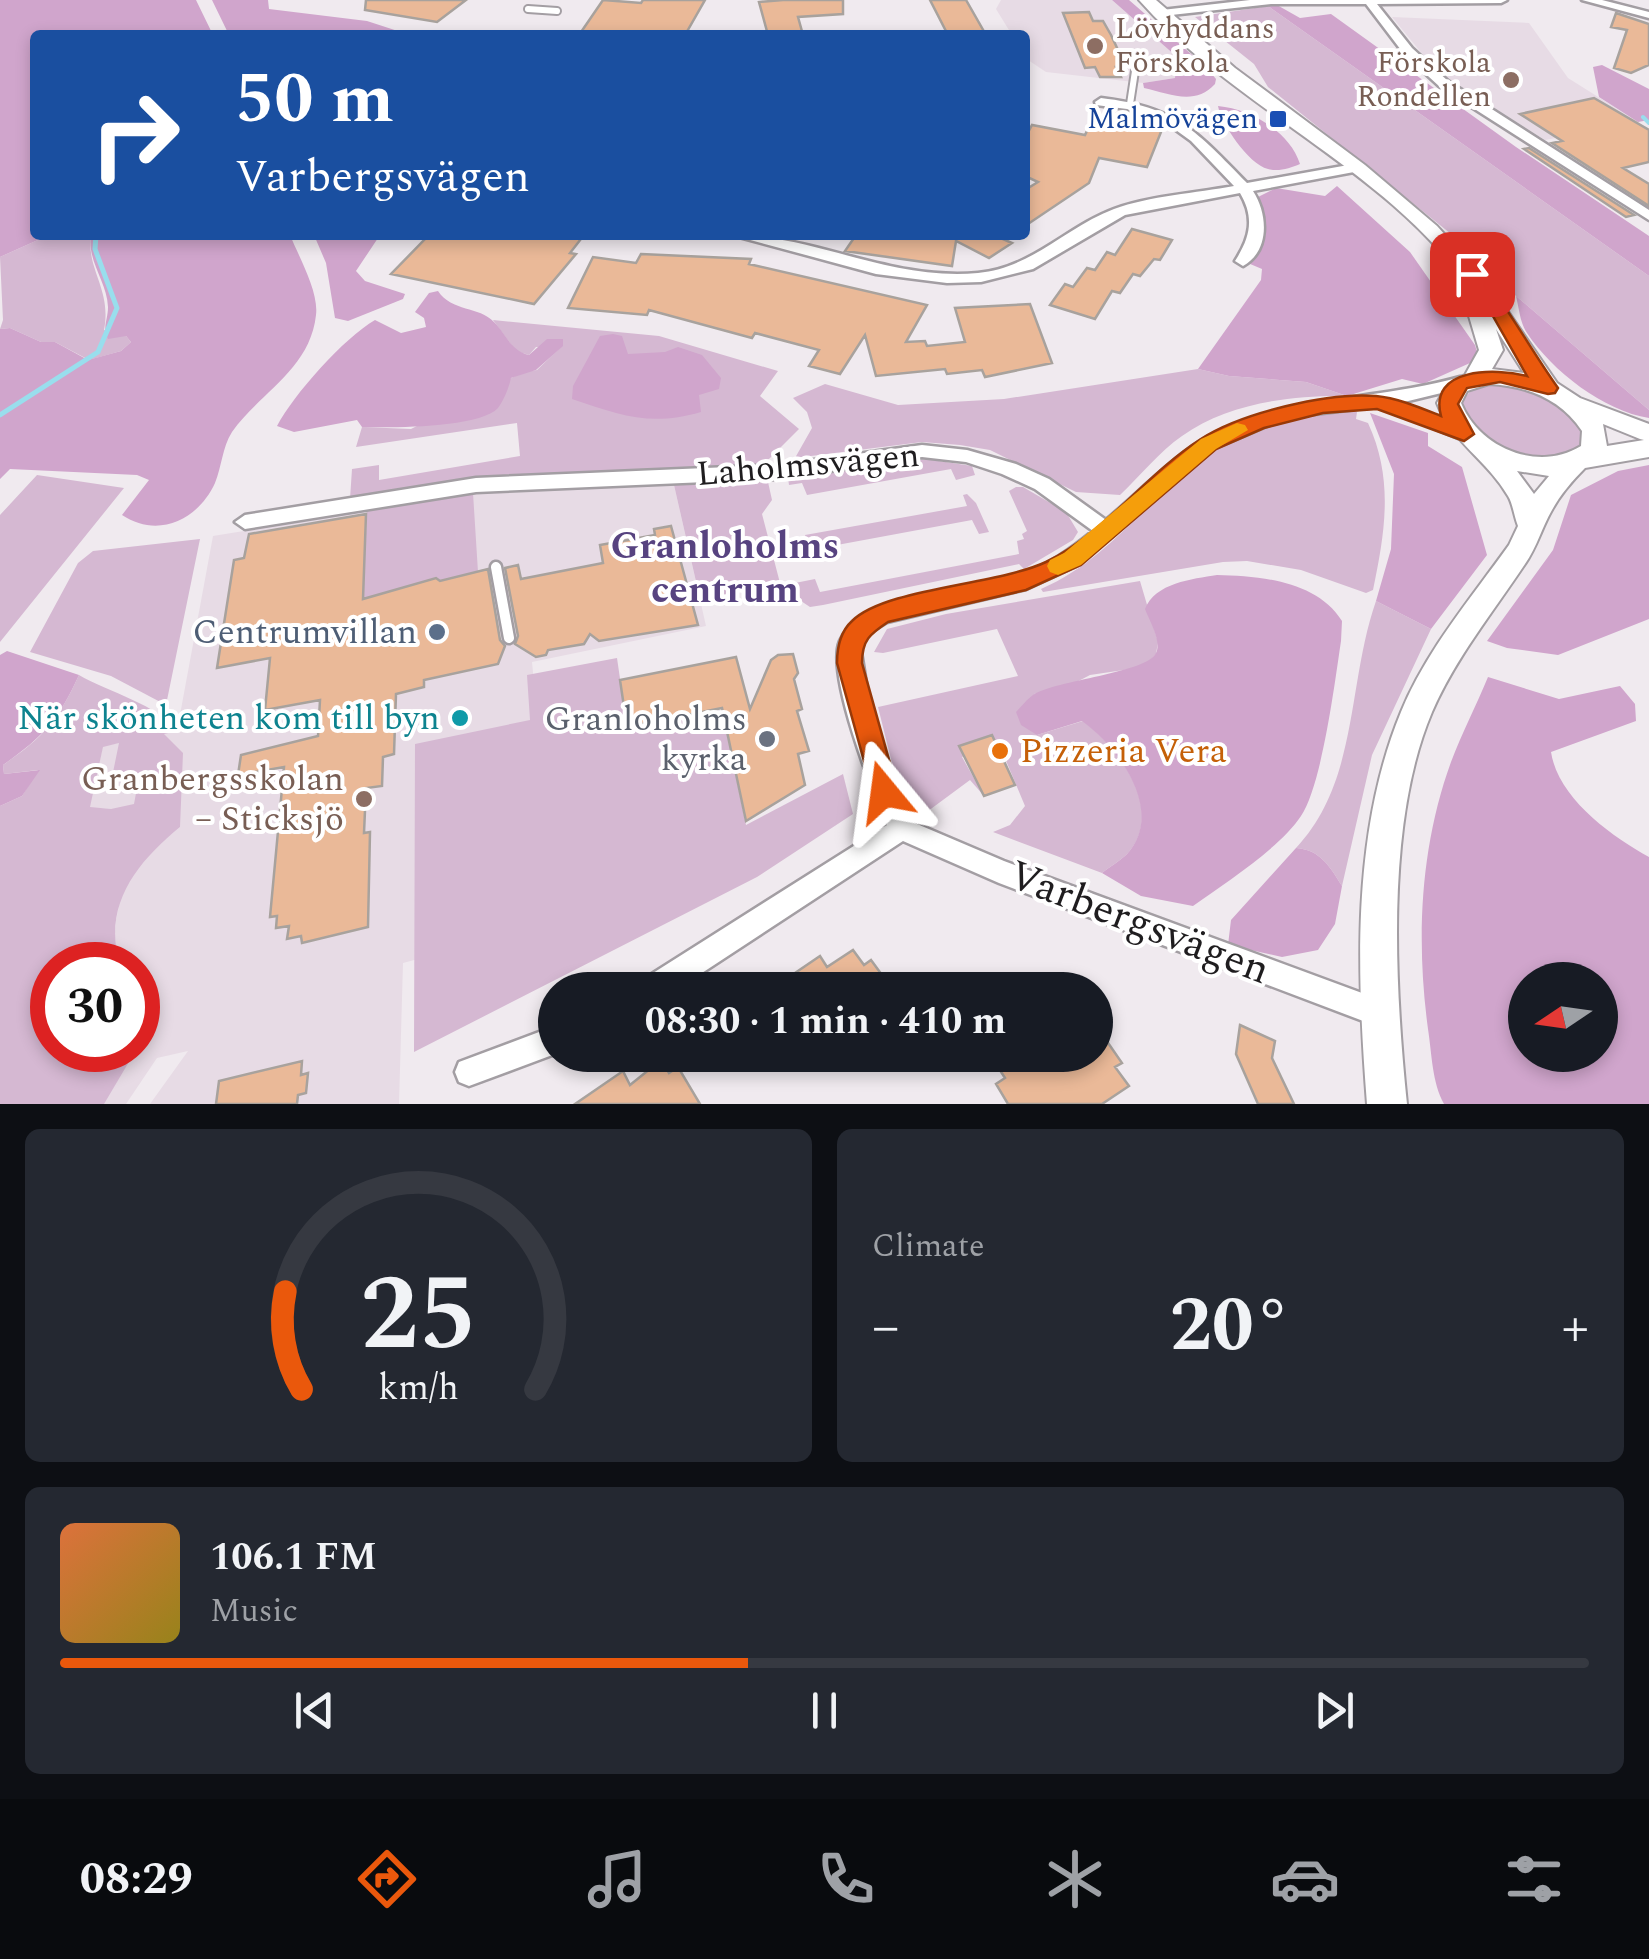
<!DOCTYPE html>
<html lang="en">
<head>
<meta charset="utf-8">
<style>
  :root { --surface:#171b24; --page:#242831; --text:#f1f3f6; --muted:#9ea1a6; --line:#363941; --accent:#ea580c }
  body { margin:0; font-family:Spectral,serif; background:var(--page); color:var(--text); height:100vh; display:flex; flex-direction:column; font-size:38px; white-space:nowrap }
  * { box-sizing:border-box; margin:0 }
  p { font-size:32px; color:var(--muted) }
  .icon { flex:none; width:55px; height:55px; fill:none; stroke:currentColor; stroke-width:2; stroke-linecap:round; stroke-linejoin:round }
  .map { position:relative; height:1104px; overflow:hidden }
  .drawer { display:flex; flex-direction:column; gap:25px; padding:25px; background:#0d0f14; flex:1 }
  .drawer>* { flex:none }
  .top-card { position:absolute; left:30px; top:30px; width:1000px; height:210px; border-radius:10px; box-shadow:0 5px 15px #0003; background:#1a4fa0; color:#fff; overflow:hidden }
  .needle { width:65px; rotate:257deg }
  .fabs { position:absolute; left:1508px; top:962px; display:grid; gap:20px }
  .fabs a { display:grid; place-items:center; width:110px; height:110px; border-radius:50%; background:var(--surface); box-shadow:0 5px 15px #0003; font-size:50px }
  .speed { position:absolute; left:30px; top:942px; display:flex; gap:20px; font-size:50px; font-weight:700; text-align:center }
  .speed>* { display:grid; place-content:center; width:130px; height:130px; border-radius:50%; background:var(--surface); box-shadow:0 5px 15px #0003; line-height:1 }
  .speed .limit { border:15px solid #d22; background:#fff; color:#111 }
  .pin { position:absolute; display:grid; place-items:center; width:85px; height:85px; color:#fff; margin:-42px; border-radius:20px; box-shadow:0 5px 15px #0006 }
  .me { position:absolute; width:110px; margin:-55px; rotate:344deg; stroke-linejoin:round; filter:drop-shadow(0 0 8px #0008) }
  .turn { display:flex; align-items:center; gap:35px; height:210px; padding:0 40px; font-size:45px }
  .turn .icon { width:130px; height:130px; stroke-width:2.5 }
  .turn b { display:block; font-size:70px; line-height:85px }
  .big { font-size:75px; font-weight:700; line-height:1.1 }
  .drawer .tile { flex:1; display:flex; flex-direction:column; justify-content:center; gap:15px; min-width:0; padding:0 35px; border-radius:15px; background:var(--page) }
  .drawer .dial { align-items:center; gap:0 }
  .dial svg { height:260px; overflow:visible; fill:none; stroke:var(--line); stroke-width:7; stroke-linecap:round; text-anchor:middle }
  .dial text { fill:var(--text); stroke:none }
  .song { display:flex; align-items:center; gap:30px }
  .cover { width:120px; height:120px; border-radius:15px; background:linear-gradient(135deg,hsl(20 70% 55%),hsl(50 70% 35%)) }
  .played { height:10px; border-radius:5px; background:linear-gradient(90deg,var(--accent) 45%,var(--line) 45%) }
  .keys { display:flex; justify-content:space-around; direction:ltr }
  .heat { display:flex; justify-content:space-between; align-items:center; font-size:55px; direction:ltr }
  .drawer .tiles { flex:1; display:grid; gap:25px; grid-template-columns:1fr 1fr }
  .tile:last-child { grid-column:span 2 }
  .trip { position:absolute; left:538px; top:972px; width:575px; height:100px; border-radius:50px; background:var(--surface); box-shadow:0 5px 15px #0003; font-weight:700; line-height:100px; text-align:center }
  .tabs { display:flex; height:160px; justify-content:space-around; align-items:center; background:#090b0e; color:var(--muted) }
  .tabs .icon { width:70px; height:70px }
  .tabs .current { color:var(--accent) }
  .tabs b { font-size:45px; color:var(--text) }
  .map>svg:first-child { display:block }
</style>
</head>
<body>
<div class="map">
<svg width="1649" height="1104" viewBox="0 0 1649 1104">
  <rect width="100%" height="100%" fill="#f0eaef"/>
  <path fill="#e7dbe5" d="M1001 0H1112L1177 57 1175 78 1143 83 1046 72 1025 58V35H1012L996 9Z
    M1392 17 1529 23 1568 78 1638 122 1545 140 1453 82 1428 61Z
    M674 485 706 626 532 662 557 922 403 963 399 1104H150L188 1051 157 1058 126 1104H14L52 1037V1050H138V965H120L114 943 116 920 122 891 147 854 180 827 111 809 89 808 103 746 177 731 213 536 491 490Z"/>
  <path fill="#d5b8d2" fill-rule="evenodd" d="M1268 6 1649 276V410L1516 296 1466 246 1268 87 1254 64 1195 17Z
    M49 235H91C86 270 112 289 104 330L126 336 131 342 121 351 89 360 55 342H41L10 328 0 329 3 320 0 257Z
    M493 320 659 336 778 371 760 396 799 429 761 467 350 499 352 469 379 465V480L520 456 517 423 356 447 362 427 411 429 523 372 537 370 562 346 536 347 529 355 516 351Z
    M1198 369 1229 376 1306 382 1347 396C1292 395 1228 403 1182 436 1159 452 1140 476 1120 495L1076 492 990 450 960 445 922 442 795 458 812 428 807 412 793 398 825 384 898 405 1004 399Z
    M1501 383 1551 397 1584 428 1581 449C1560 467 1500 458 1482 438 1473 429 1467 414 1460 403L1474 387Z
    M1325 412H1357L1356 419 1368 423C1394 479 1385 532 1373 590L1366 593 1301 570 1247 561 1223 562 1043 592 1041 589C1111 559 1148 496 1209 454 1243 431 1285 422 1325 412Z
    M926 459 972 466 975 475 956 480 951 469 807 495 802 483 789 485 788 478Z
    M37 475 124 488 0 642V515Z
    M768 482 772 500 762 514 780 583 700 599 674 485Z
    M1016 487H1023L1066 512 1078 532 1073 540 1024 569 1019 564 823 605 810 607 801 601 795 583 815 579 820 592 1019 554 1017 541 1024 539 1022 534 1027 531 1009 491Z
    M473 493 478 572 440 581 436 578 363 599 367 511Z
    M967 494 976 503 989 532 979 534 972 520 810 550 805 535 967 506 963 495Z
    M200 539 166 705 111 676 30 652 78 563 93 551Z
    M1140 581 1158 642 1156 654 1144 667 1090 675 1069 686 1034 694 1037 735 1083 721C1118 747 1167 811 1127 854 1120 861 1109 867 1102 873L993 832 1010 825 1025 806 999 744 962 757 984 796 970 780 924 814 896 779 878 707 1018 676 997 629 883 653 874 652 887 629 946 614Z
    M1376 601 1431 629 1372 755 1342 886C1330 867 1321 850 1296 848 1359 781 1347 684 1376 601Z
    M617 658 627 727 713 710 723 715 746 825 843 774 853 814 757 877 414 1052 415 744 530 720 527 675Z
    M79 675C108 692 159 705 177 731L164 734 183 753 180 827C136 863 102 906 120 965H52V1050H106L133 1055 104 1104H0V806L22 796 38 770 4 774 3 765C43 738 59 719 79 675ZM119 743 111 782 139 777 134 804 111 809 90 807 103 747Z"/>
  <path fill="#d0a5cc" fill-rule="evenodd" d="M0 0H196L213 35H35V235H49L0 257Z
    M212 0H268L269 9 367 21 410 35H229Z
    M1112 0H1129L1206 67 1216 79 1215 84C1195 106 1170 94 1144 88L1143 83 1175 78 1177 57Z
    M1277 5 1300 18 1331 14 1516 147 1649 236V276L1268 6Z
    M1602 65 1649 89V120L1638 122 1599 97 1593 67Z
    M1218 106C1251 109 1290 132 1300 164 1290 168 1279 172 1268 169 1248 164 1221 123 1218 106Z
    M1337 186 1410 252 1475 345 1479 359 1423 384 1402 379 1347 396 1306 382 1229 376 1198 369 1261 280 1262 269 1243 261 1254 199 1276 188 1325 196Z
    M91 235H290C299 257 319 292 316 315 310 370 259 393 232 432 222 448 222 466 215 483 198 520 158 539 122 515L149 480 137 475 10 469 0 479V329L10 328 41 342H55L88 360 121 351 131 342 126 336 108 339C102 327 108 320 108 307 107 281 87 262 91 235Z
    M314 235H380L356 271 365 281 405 294 403 299 348 321 335 318 326 263Z
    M438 291C452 312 479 306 494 322 507 335 510 350 529 355L547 339H563V346L536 370 511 378C509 387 504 400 498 408 480 428 389 428 362 427L357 420 294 432 277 426C294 394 344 338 375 320L401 333 426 327 424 318 415 312 429 293Z
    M1516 296 1649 410V418C1604 411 1552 371 1527 333 1520 323 1519 308 1516 296Z
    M613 334 622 336 628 354 665 352 678 347 702 355 721 378 719 389 699 395 701 412C650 427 620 415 572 399L573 386 600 336Z
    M1370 413 1428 433V446L1462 467 1487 555 1431 629 1376 601 1391 549 1394 474Z
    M1649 465V619L1558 655 1507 648 1487 641 1553 550 1571 495 1618 471Z
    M1217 575C1261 576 1317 581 1342 621L1341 641C1335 681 1322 785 1301 816 1280 848 1225 883 1193 906L1141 896 1102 873C1109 867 1120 861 1127 854 1166 811 1118 747 1082 721L1037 735 1021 725 1016 712C1021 707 1027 699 1033 695 1055 680 1147 673 1156 653 1162 641 1149 620 1145 609 1155 583 1192 579 1217 575Z
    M7 651 79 675C59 719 43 737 3 765L4 774 40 770 22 796 0 806V655Z
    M1488 677 1559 699 1620 686 1635 704 1636 721 1551 752C1558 798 1611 836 1649 857V1104H1444C1432 1082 1432 1055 1428 1029 1416 941 1420 847 1451 762 1462 733 1476 706 1488 677ZM1525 980H1600V1055H1525Z
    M1296 848C1321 850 1330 867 1342 886L1335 924 1318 950 1282 957 1228 945 1231 920Z"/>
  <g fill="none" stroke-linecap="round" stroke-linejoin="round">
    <path stroke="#99deed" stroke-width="4" d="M1643 117 1649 123"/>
    <path stroke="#99deed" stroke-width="5" d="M0 415 98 352 117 308 95 249 96 235"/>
  </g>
  <path fill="#eab998" stroke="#a8a29d" stroke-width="2.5" d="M366 0H466L437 22 365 10Z
    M603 0 641 3 643 0H705L685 35H579Z
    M783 0H843V14L798 17 803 35H768L759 2Z
    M930 0H966L986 35H948Z
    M1089 12 1093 21H1103L1111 35 1126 67H1116L1121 77H1100L1095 67 1085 68 1063 13Z
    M1616 13 1649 24V65L1631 73 1614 68 1627 30 1611 27Z
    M1594 98 1649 130V162L1623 168 1649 184V206L1552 143 1562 141 1520 114Z
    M1095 114 1163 127 1147 167 1099 158 1089 183 1025 226V190L1038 182 1025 176V138L1032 125 1085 135Z
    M1529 148 1634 215 1626 217 1524 149Z
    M1132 229 1172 240 1160 260 1154 259 1140 276 1133 274 1120 293 1112 291 1095 319 1050 305 1065 284 1073 287 1087 268 1095 270 1107 252 1115 255Z
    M429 235H584L570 253 576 254 534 304 391 274Z
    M856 235H994L1012 243 989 258 956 241 952 266 845 251Z
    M641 254 751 259 749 264 927 305 906 342 925 341 927 346 965 342 955 308 1030 304 1052 363 985 377 982 370 947 374 945 369 876 376 865 335 840 374 809 366 819 350 755 333 752 338 649 310 647 315 568 308 593 257 636 263Z
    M366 514 363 599 436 578 440 581 488 569 500 640 505 646 498 664 424 680V687L396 694 394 754 383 757 382 786 366 788 364 833 370 832 368 927 302 943 301 936 287 939 289 926 276 928 277 916 270 917 284 767 238 775 241 755 318 736 320 700 265 710 270 658 217 668 234 560 244 558 249 534Z
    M671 526 698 625 599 641 590 634 584 644 548 650 546 655 536 657 515 644 518 636 505 568 518 565 521 579 603 563 600 545 655 535 654 529Z
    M793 654 798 673 794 679 802 709 797 711 809 751 798 754 805 785 746 821 722 708 627 727 620 680 736 657 750 709 771 660 778 655Z
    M992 735 1015 785 984 796 959 746Z
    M853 950 864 965 871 960 893 990H770L820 956 827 967Z
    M1095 1024 1122 1063 1115 1067 1129 1086 1102 1104H1008L996 1084 1005 1078 996 1064 1008 1055H1095Z
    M1240 1025 1275 1041 1272 1058 1294 1104H1258L1236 1054Z
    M661 1060 669 1073 678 1067 700 1104H575L623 1071 630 1085Z
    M302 1061 301 1075 308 1073 306 1093 298 1095 297 1104H216L219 1081Z"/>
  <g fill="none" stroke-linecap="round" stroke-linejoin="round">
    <g stroke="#a39ea3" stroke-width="10">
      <path id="lane-far1" d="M528 9 557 11
        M1130 104 1137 58"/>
    </g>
    <g stroke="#a39ea3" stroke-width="15">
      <path id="lane" d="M496 567 509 638"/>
    </g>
    <g stroke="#a39ea3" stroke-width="5">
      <path id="street" d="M1250 0H1507L1501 3 1377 4 1412 48 1448 81 1649 210V220L1440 87 1404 54 1366 4H1271L1162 16 1156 13 1162 10Z
        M1582 0H1602L1649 12V18Z
        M1101 98C1177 107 1196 131 1247 183L1354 164 1361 168 1354 172 1253 191C1268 214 1270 251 1243 266L1235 261C1250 238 1255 218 1240 193L1125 215 1033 269 981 282 947 283 876 274 732 235C815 235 890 281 978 273 1032 268 1066 227 1114 209 1149 196 1197 193 1234 186L1191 141 1162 120 1127 109 1096 105 1095 102Z
        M1460 377 1466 379 1469 383 1466 387 1400 403 1470 430 1473 434 1470 438H1458L1380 406 1306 415 1269 425 1215 448 1080 564 1026 589 887 622 868 634 860 646 871 715 910 821 1004 861 1389 1003 1393 1013 1389 1023 1379 1027 999 883 903 841 676 990H638L642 980 887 825C872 790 826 674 840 641 862 591 974 590 1022 574 1049 565 1071 549 1093 531L1035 489 1002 474 966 462 922 457 778 479 476 492 245 529 235 522 245 515 476 478 778 465 922 445 967 450 1016 464 1049 479 1106 520C1135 496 1175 455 1207 437 1286 395 1376 401 1460 377Z
        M555 1026V1054L469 1086 459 1082 455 1072 459 1062Z"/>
    </g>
    <g stroke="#a39ea3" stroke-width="4">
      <path id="secondary" d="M1139 0H1156L1235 68 1365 165 1437 226 1487 281 1557 383 1580 398 1649 424V457L1585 468C1573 480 1560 495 1552 510 1542 527 1537 547 1525 564 1493 612 1455 659 1432 712 1385 822 1395 987 1407 1104H1367C1357 976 1351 833 1401 712 1426 651 1471 598 1509 545L1518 526C1514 516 1513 504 1508 496 1487 460 1452 442 1437 403L1449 381 1465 375 1479 350 1466 306 1477 299C1394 171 1239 113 1139 0ZM1496 329 1524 373 1492 369 1503 350ZM1489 384C1526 386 1560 398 1582 431L1581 446C1539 472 1480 449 1461 403L1467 391ZM1603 424 1640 439 1644 440 1607 446ZM1517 471 1549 476 1534 494Z"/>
    </g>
    <use href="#lane-far1" stroke="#fff" stroke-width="6"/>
    <use href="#lane" stroke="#fff" stroke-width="10"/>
    <use href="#street" fill="#fff" fill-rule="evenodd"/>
    <use href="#secondary" fill="#fff" fill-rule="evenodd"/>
  </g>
  <path fill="#ea580c" stroke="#983908" stroke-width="2.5" d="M1472 269 1479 270C1508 308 1531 350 1558 388L1555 393 1548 394 1500 382 1467 388 1458 404 1474 434 1464 441 1377 409 1323 413 1264 428 1216 449 1081 565 1026 590 888 622C870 634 862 640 862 663L898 792 894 801 884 804 875 801 837 663C837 648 840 632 852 621 885 588 997 585 1046 562 1105 533 1146 474 1201 439 1241 413 1328 392 1376 396 1398 398 1421 408 1441 416 1428 367 1496 368 1527 376L1486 304 1464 274Z"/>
  <path fill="#f59e0b" d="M1237 423 1245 425 1248 430 1216 449 1081 565 1058 575 1050 572 1047 566 1050 560 1064 553 1201 439Z"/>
  <g fill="#8d6e63" stroke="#fff" stroke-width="4">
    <circle cx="1095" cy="46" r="10"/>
    <circle cx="1511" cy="80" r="10"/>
    <circle cx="364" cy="799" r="10"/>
  </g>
  <rect fill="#1a4fb4" stroke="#fff" stroke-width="4" x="1268" y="109" width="20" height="20" rx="5"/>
  <circle fill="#5c6f8a" stroke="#fff" stroke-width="4" cx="437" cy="632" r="10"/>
  <circle fill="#0f9aa8" stroke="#fff" stroke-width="4" cx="460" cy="718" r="10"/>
  <circle fill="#6b7280" stroke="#fff" stroke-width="4" cx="767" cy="739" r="10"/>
  <circle fill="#e8710a" stroke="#fff" stroke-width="4" cx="1000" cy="751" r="10"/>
  <g text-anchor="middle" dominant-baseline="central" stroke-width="8" stroke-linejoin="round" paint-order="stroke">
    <g font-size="30" fill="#785e54" stroke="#fff" text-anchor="start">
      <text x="1115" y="29">Lövhyddans<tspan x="1115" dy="34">Förskola</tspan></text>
      <text x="1491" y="63" text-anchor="end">Förskola<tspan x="1491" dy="34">Rondellen</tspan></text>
    </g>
    <g font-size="30" fill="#164399" stroke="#fff" text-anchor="end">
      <text x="1258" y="119">Malmövägen</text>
    </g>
    <g font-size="35" fill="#1f1d1f" stroke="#fff">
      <text transform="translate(808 465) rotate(-5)">Laholmsvägen</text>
    </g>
    <g font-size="35" fill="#4e5e75" stroke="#fff" text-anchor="end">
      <text x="417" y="632">Centrumvillan</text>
    </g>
    <g font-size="35" fill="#0d838f" stroke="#fff" text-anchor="end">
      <text x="440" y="718">När skönheten kom till byn</text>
    </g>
    <g font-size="35" fill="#5b616d" stroke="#fff" text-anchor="end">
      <text x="747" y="719">Granloholms<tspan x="747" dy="40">kyrka</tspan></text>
    </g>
    <g font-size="35" fill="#c56008" stroke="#fff" text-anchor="start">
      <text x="1020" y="751">Pizzeria Vera</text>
    </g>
    <g font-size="35" fill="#785e54" stroke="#fff" text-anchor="end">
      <text x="344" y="779">Granbergsskolan<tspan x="344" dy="40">– Sticksjö</tspan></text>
    </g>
    <g font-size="38" font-weight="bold" fill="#574380" stroke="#fff">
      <text x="725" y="547">Granloholms<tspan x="725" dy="44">centrum</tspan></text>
    </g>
    <g font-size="42" fill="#1f1d1f" stroke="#fff">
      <text transform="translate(1139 923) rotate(21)">Varbergsvägen</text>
    </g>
  </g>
</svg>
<div class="fabs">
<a><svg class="needle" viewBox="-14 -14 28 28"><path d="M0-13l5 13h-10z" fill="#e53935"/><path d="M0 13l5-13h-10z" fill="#9ea1a6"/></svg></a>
</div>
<div class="speed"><div class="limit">30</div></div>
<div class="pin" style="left:1472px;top:274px;background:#d93025"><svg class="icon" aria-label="arrive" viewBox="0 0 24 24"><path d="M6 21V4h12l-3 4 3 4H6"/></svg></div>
<svg class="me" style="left:884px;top:792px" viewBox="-20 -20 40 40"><path d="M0-17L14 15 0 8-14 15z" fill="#ea580c" stroke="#fff" stroke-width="4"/></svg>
<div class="trip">08:30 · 1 min · 410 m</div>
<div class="top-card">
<div class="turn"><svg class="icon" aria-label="right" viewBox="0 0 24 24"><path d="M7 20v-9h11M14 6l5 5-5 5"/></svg><div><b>50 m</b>Varbergsvägen</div></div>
</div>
</div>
<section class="drawer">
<div class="tiles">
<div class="tile dial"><svg viewBox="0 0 100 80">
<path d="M14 69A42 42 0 1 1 86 69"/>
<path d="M14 69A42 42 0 0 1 9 39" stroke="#ea580c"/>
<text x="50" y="56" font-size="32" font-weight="700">25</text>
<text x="50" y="72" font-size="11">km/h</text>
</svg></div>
<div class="tile"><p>Climate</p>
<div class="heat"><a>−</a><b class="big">20°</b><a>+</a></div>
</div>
<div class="tile">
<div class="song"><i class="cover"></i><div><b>106.1 FM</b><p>Music</p></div></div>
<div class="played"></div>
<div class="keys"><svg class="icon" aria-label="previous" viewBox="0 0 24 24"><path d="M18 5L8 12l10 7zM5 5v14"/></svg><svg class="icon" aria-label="pause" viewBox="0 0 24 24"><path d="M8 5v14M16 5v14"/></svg><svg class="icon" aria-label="next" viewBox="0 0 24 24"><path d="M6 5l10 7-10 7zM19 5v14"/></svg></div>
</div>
</div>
</section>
<nav class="tabs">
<b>08:29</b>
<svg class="icon current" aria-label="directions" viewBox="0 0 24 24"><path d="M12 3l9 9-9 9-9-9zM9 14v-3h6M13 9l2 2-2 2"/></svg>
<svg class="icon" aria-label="music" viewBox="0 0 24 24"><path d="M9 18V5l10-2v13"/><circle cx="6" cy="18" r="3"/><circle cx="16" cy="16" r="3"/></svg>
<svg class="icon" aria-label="phone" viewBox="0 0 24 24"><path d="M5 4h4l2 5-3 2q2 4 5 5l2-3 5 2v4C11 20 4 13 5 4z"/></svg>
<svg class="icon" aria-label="climate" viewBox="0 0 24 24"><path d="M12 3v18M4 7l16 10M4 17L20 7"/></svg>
<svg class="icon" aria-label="car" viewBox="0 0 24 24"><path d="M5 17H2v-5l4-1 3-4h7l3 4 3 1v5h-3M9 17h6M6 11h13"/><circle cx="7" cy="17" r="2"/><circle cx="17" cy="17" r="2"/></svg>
<svg class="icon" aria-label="filters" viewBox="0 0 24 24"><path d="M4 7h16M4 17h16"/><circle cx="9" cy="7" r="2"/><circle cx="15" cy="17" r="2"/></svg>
</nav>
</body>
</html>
